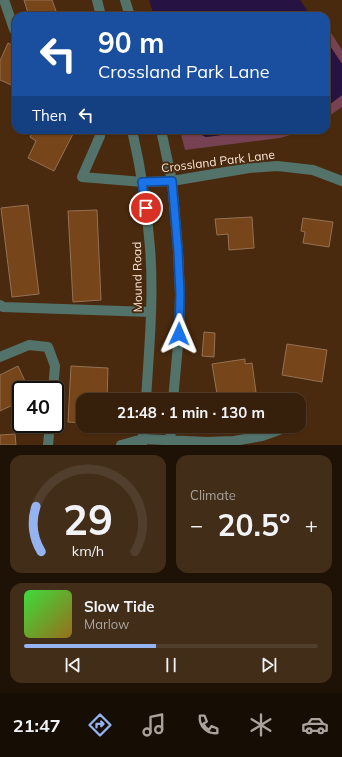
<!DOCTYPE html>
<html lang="en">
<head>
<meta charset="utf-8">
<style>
  :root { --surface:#37200b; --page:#422d19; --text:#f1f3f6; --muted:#aaa39d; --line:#513e2c; --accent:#95b2f1 }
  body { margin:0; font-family:Mulish,sans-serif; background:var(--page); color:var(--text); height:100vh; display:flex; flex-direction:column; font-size:15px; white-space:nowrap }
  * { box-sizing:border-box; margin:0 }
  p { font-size:13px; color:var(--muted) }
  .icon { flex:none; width:22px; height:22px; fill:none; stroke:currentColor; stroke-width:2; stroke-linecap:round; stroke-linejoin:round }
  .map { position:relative; height:445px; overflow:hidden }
  .panel { display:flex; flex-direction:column; gap:10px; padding:10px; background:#1e1206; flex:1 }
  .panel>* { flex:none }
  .top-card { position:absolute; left:12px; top:12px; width:318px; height:122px; border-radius:12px; box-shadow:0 1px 3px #0004,0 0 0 1px var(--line); background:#1a4fa0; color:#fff; overflow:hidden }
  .speed { position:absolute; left:12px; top:381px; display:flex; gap:8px; font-size:20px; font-weight:700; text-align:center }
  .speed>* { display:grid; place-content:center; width:52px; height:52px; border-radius:50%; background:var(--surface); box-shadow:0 1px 3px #0004,0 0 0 1px var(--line); line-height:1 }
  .speed .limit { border:2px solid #111; border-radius:6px; background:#fff; color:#111 }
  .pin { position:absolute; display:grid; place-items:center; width:34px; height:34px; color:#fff; margin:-17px; border:2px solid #fff; border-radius:50%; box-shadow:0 1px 4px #0007 }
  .me { position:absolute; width:44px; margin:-22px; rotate:1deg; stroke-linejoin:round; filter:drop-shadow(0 0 3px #0008) }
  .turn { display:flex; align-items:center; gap:14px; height:84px; padding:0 20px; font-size:18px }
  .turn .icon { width:52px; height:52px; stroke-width:2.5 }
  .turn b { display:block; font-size:28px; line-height:34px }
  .then { display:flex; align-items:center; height:38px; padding:0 20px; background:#0003; gap:8px; font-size:15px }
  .big { font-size:30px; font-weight:700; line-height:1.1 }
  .panel .card { flex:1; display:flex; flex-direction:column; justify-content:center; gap:6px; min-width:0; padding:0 14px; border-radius:12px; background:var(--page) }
  .panel .dial { align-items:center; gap:0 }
  .dial svg { height:104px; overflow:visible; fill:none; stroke:var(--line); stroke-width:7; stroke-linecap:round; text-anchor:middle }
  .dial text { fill:var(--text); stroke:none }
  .song { display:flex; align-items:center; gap:12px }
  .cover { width:48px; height:48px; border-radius:6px; background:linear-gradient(135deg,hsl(120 70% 55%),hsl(40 70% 35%)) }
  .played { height:4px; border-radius:2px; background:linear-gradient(90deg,var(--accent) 45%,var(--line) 45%) }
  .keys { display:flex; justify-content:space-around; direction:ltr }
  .heat { display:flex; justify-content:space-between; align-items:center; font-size:22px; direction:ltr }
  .panel .tiles { flex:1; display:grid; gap:10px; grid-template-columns:1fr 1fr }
  .card:last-child { grid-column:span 2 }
  .trip { position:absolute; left:76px; top:393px; width:230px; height:40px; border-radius:12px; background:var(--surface); box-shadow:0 1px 3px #0004,0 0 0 1px var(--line); font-weight:700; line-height:40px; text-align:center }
  .tab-bar { display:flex; height:64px; justify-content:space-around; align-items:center; background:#160d04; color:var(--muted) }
  .tab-bar .icon { width:28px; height:28px }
  .tab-bar .on { color:var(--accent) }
  .tab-bar b { font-size:18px; color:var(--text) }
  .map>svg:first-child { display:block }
</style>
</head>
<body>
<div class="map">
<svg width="342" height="445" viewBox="0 0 342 445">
  <rect width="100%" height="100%" fill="#492a0f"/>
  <path fill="#754153" d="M326 25 342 50V64L326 40Z
    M342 95V107L326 118V107Z
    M180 130H192L206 137 260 130H307L280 138 185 150Z"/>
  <path fill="#261243" d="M149 0H300L311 16H154Z
    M326 40 342 64V95L326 107Z
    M192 130H260L206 137Z"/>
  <path fill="#76451a" stroke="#957155" d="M24 0H52L56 11 40 16H29Z
    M8 43 16 47V87L0 80V61Z
    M33 130H75L54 171 28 158 36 141 30 137Z
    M28 205 39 294 12 297 1 208Z
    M97 210 101 300 73 302 68 211Z
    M252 217 254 248 229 250 228 234 217 235 215 219Z
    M303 218 333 222 329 247 303 243 305 232 301 231Z
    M204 332 215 333 214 357 202 356Z
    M287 344 327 350 322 382 282 375Z
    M245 359V364L252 363 256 392 230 396V400H218L212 364Z
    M18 366 29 390H21V401L0 411V375Z
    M71 366 108 368 107 400H83V423L68 422Z
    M15 434 16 445H0V435Z"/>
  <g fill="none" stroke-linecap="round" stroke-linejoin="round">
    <path stroke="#52726a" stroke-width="10" d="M4 0 14 29 16 30
      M97 0 101 16
      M125 0 130 16
      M98 130 100 136 82 177 143 182 172 181 249 168 277 166 313 170 342 181
      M132 130C141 169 147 208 150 248 154 298 149 349 146 400
      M161 130 172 181 178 251 180 294 179 334 173 400
      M0 305 3 307 151 312
      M0 357 29 345 48 347 55 366 53 390
      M48 445 50 424
      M121 445 143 439 207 442 234 441 262 436 290 426
      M142 445 144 426
      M170 445 171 426"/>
  </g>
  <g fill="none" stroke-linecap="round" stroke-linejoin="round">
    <g stroke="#114b97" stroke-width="10">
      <path id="route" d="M146 208 142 182 172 181 178 251 180 294 179 334"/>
    </g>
    <use href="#route" stroke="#1a73e8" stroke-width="7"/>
  </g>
  <g text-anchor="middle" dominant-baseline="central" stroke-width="4" stroke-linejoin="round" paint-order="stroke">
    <g font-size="12" fill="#f9e4d5" stroke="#492a0f">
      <text transform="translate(218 161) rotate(-7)">Crossland Park Lane</text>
      <text transform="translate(137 277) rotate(-91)">Mound Road</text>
    </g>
  </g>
</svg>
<div class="speed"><div class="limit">40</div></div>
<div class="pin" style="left:146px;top:208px;background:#d93025"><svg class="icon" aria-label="arrive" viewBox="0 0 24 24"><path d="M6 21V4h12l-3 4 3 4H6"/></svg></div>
<svg class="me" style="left:179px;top:334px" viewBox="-20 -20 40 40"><path d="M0-17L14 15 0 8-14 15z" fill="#1a73e8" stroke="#fff" stroke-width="4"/></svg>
<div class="trip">21:48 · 1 min · 130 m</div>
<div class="top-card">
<div class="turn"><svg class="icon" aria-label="left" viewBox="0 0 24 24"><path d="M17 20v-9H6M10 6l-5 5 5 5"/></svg><div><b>90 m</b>Crossland Park Lane</div></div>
<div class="then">Then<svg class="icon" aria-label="left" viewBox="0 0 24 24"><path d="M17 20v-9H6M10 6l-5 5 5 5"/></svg></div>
</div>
</div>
<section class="panel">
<div class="tiles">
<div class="card dial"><svg viewBox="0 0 100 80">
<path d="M14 69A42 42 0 1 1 86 69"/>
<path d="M14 69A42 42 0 0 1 10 34" stroke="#95b2f1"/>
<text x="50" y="56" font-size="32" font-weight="700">29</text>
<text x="50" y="72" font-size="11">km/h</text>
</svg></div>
<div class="card"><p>Climate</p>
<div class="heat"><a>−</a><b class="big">20.5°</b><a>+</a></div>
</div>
<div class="card">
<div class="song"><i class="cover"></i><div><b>Slow Tide</b><p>Marlow</p></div></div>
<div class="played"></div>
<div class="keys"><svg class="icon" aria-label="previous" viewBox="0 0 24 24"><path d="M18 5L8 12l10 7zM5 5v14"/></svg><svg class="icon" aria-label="pause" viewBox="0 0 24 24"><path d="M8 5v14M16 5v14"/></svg><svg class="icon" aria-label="next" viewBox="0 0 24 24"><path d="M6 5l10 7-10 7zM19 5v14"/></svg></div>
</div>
</div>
</section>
<nav class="tab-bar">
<b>21:47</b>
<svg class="icon on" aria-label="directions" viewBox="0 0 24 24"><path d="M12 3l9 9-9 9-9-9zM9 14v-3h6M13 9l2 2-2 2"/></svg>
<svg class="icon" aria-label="music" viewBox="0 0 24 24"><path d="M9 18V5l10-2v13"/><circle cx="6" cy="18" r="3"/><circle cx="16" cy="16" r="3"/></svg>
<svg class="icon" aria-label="phone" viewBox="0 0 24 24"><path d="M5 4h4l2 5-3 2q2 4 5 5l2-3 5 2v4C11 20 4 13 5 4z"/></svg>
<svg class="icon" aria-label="climate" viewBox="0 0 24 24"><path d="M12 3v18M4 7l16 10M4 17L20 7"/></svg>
<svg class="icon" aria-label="car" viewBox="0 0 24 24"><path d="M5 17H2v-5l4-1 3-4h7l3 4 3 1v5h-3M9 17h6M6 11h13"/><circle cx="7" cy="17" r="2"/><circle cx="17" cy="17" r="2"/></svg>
</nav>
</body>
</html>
